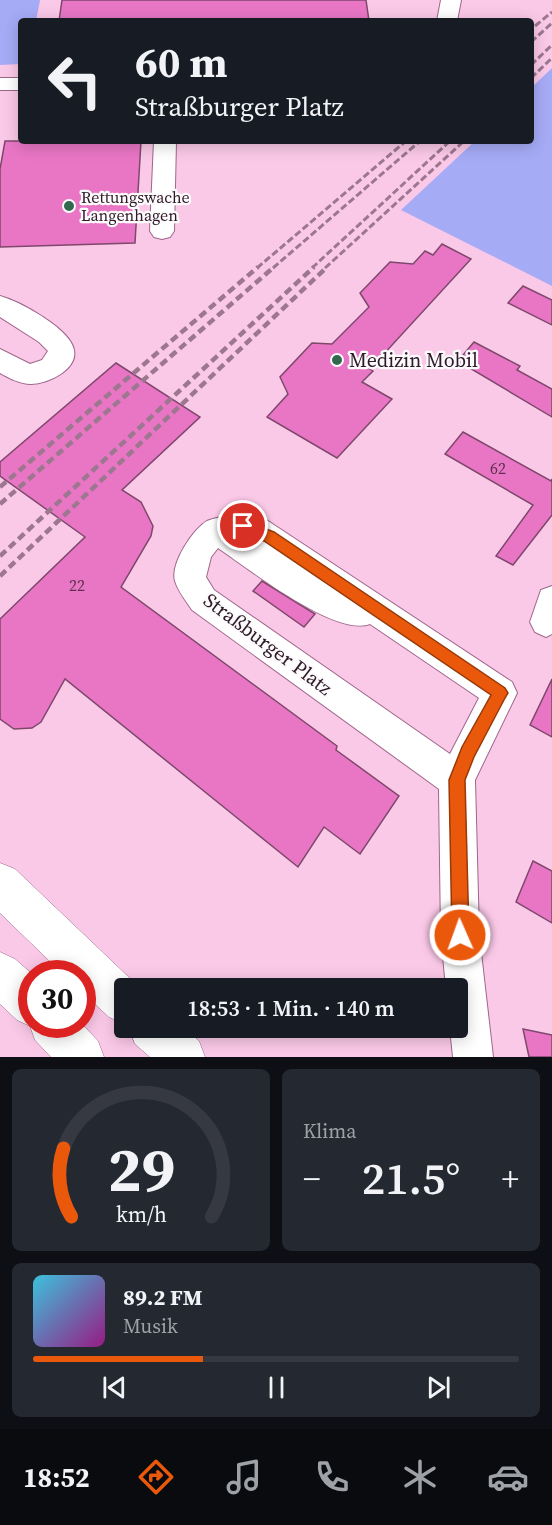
<!DOCTYPE html>
<html lang="de">
<head>
<meta charset="utf-8">
<style>
  :root { --surface:#171b24; --page:#242831; --text:#f1f3f6; --muted:#9ea1a6; --line:#363941; --accent:#ea580c }
  body { margin:0; font-family:"Source Serif 4",serif; background:var(--page); color:var(--text); height:100vh; display:flex; flex-direction:column; font-size:22px; white-space:nowrap }
  * { box-sizing:border-box; margin:0 }
  p { font-size:20px; color:var(--muted) }
  .icon { flex:none; width:33px; height:33px; fill:none; stroke:currentColor; stroke-width:2; stroke-linecap:round; stroke-linejoin:round }
  .map { position:relative; height:1057px; overflow:hidden }
  .panel { display:flex; flex-direction:column; gap:12px; padding:12px; background:#0d0f14; flex:1 }
  .panel>* { flex:none }
  .hud { position:absolute; left:18px; top:18px; width:516px; height:126px; border-radius:6px; box-shadow:0 3px 15px #0003; background:#171b24; color:var(--text); overflow:hidden }
  .speed { position:absolute; left:18px; top:960px; display:flex; gap:12px; font-size:30px; font-weight:700; text-align:center }
  .speed>* { display:grid; place-content:center; width:78px; height:78px; border-radius:50%; background:var(--surface); box-shadow:0 3px 15px #0003; line-height:1 }
  .speed .limit { border:9px solid #d22; background:#fff; color:#111 }
  .pin { position:absolute; display:grid; place-items:center; width:51px; height:51px; color:#fff; margin:-26px; border:3px solid #fff; border-radius:50%; box-shadow:0 2px 6px #0007 }
  .me { position:absolute; width:66px; margin:-33px; rotate:358deg; stroke-linejoin:round; filter:drop-shadow(0 0 4px #0008) }
  .turn { display:flex; align-items:center; gap:21px; height:126px; padding:0 18px; font-size:27px }
  .turn .icon { width:78px; height:78px; stroke-width:2.5 }
  .turn b { display:block; font-size:42px; line-height:51px }
  .big { font-size:45px; font-weight:600; line-height:1.1 }
  .panel .tile { flex:1; display:flex; flex-direction:column; justify-content:center; gap:9px; min-width:0; padding:0 21px; border-radius:9px; background:var(--page) }
  .panel .dial { align-items:center; gap:0 }
  .dial svg { height:156px; overflow:visible; fill:none; stroke:var(--line); stroke-width:7; stroke-linecap:round; text-anchor:middle }
  .dial text { fill:var(--text); stroke:none }
  .song { display:flex; align-items:center; gap:18px }
  .cover { width:72px; height:72px; border-radius:9px; background:linear-gradient(135deg,hsl(190 70% 55%),hsl(310 70% 35%)) }
  .played { height:6px; border-radius:3px; background:linear-gradient(90deg,var(--accent) 35%,var(--line) 35%) }
  .keys { display:flex; justify-content:space-around; direction:ltr }
  .heat { display:flex; justify-content:space-between; align-items:center; font-size:33px; direction:ltr }
  .panel .tiles { flex:1; display:grid; gap:12px; grid-template-columns:1fr 1fr }
  .tile:last-child { grid-column:span 2 }
  .trip { position:absolute; left:114px; top:978px; width:354px; height:60px; border-radius:6px; background:var(--surface); box-shadow:0 3px 15px #0003; font-weight:600; line-height:60px; text-align:center }
  .tabs { display:flex; height:96px; justify-content:space-around; align-items:center; background:#090b0e; color:var(--muted) }
  .tabs .icon { width:42px; height:42px }
  .tabs .active { color:var(--accent) }
  .tabs b { font-size:27px; color:var(--text) }
  .map>svg:first-child { display:block }
</style>
</head>
<body>
<div class="map">
<svg width="552" height="1057" viewBox="0 0 552 1057">
  <rect width="100%" height="100%" fill="#fbc9e8"/>
  <path fill="#a6abf6" d="M0 0H40L36 21H21V64L0 65Z
    M552 68V286L401 210 475 141H531V88Z"/>
  <path fill="#e976c5" stroke="#7e486c" stroke-width="1.5" d="M62 0H366L369 21H59Z
    M5 141H141L135 243 0 247V169Z
    M442 244 471 259 370 369 373 371 362 382 392 399 337 458 267 417 288 394 280 377 312 343 332 344 369 307 360 293 390 262 413 264 425 251 433 255Z
    M523 286 552 300V325L508 303Z
    M474 342 520 366 517 370 552 389V417L458 361Z
    M116 363 200 417 122 490 141 502 153 526 151 536 121 587 337 746 336 750 399 796 360 854 324 827 298 867 65 679 41 722 32 728 14 729 0 719V619L85 537 0 476V462Z
    M463 432 551 481 552 479V515L513 565 496 556 533 505 445 454Z
    M262 581 315 614 304 627 253 591Z
    M552 679V737L530 725Z
    M533 861 552 871V923L516 902Z
    M523 1029 552 1035V1057H529Z"/>
  <g fill="none" stroke-linecap="round" stroke-linejoin="round">
    <g stroke="#9e668a" stroke-width="2">
      <path id="minor" d="M441 0H461L457 21H437Z
        M0 78H21V90H0Z
        M154 141H176L174 231 170 237 162 239 154 237 150 231Z
        M0 296C19 301 71 329 74 350 78 370 47 384 31 384 20 384 9 378 0 373V349L30 364 42 360 48 351 39 342 0 317Z
        M230 515H243L268 521 512 682 517 693 475 780 479 935 493 1057H453L450 1028H458V988H446L441 935 439 789 192 610C186 601 178 591 175 581 170 564 193 529 207 521 214 518 223 517 230 515ZM218 548C249 569 335 637 370 624L479 698 450 754 214 590 206 577 211 557Z
        M552 586V634L546 637 535 632 530 622 541 590Z"/>
    </g>
    <g stroke="#9e668a" stroke-width="1">
      <path id="major" d="M0 863 15 869 139 987 140 988H124V1024L109 1017 82 992V974H63L0 913Z
        M0 952 15 959 32 974V1024H82L98 1041 104 1057H51L35 1040 30 1026 17 1020 0 1004Z
        M129 1028H184L199 1041 205 1057H150L135 1044Z"/>
    </g>
    <use href="#minor" fill="#fff" fill-rule="evenodd"/>
    <use href="#major" fill="#fff" fill-rule="evenodd"/>
    <path stroke="#9c778f" stroke-width="3" stroke-dasharray="7 3" stroke-linecap="butt" d="M535 26 552 12
      M531 42 552 23
      M531 65 552 45
      M531 78 552 58
      M257 268 406 141
      M273 268 420 141
      M312 268 450 141
      M325 268 464 141"/>
    <path stroke="#9c778f" stroke-width="4.5" stroke-dasharray="8 4.5" stroke-linecap="butt" d="M0 487 258 267
      M0 504 274 267
      M0 556 314 267
      M0 576 327 267"/>
  </g>
  <path fill="#ea580c" stroke="#983908" stroke-width="1.5" d="M243 520 274 532 505 688 508 693 505 698 474 757 465 780 469 935 467 941 460 944 454 941 452 935 449 780 462 747 491 695 264 541 238 530V522Z"/>
  <g fill="#32684e" stroke="#fbfbfb" stroke-width="2">
    <circle cx="69" cy="206" r="6"/>
    <circle cx="337" cy="360" r="6"/>
  </g>
  <g text-anchor="middle" dominant-baseline="central" stroke-width="4.5" stroke-linejoin="round" paint-order="stroke">
    <g font-size="16" fill="#2f1828" stroke="#fbfbfb" text-anchor="start">
      <text x="81" y="197">Rettungswache<tspan x="81" dy="18">Langenhagen</tspan></text>
    </g>
    <g font-size="16" fill="#5e304f">
      <text x="498" y="468">62</text>
      <text x="77" y="585">22</text>
    </g>
    <g font-size="20" fill="#2f1828" stroke="#fbfbfb" text-anchor="start">
      <text x="349" y="360">Medizin Mobil</text>
    </g>
    <g font-size="20" fill="#2f1828" stroke="#fbfbfb">
      <text transform="translate(268 644) rotate(37)">Straßburger Platz</text>
    </g>
  </g>
</svg>
<div class="speed"><div class="limit">30</div></div>
<div class="pin" style="left:243px;top:526px;background:#d93025"><svg class="icon" aria-label="arrive" viewBox="0 0 24 24"><path d="M6 21V4h12l-3 4 3 4H6"/></svg></div>
<svg class="me" style="left:460px;top:935px" viewBox="-20 -20 40 40"><circle r="17" fill="#ea580c" stroke="#fff" stroke-width="3"/><path d="M0-11L8 9 0 5-8 9z" fill="#fff"/></svg>
<div class="trip">18:53 · 1 Min. · 140 m</div>
<div class="hud">
<div class="turn"><svg class="icon" aria-label="left" viewBox="0 0 24 24"><path d="M17 20v-9H6M10 6l-5 5 5 5"/></svg><div><b>60 m</b>Straßburger Platz</div></div>
</div>
</div>
<section class="panel">
<div class="tiles">
<div class="tile dial"><svg viewBox="0 0 100 80">
<path d="M14 69A42 42 0 1 1 86 69"/>
<path d="M14 69A42 42 0 0 1 10 34" stroke="#ea580c"/>
<text x="50" y="56" font-size="32" font-weight="700">29</text>
<text x="50" y="72" font-size="11">km/h</text>
</svg></div>
<div class="tile"><p>Klima</p>
<div class="heat"><a>−</a><b class="big">21.5°</b><a>+</a></div>
</div>
<div class="tile">
<div class="song"><i class="cover"></i><div><b>89.2 FM</b><p>Musik</p></div></div>
<div class="played"></div>
<div class="keys"><svg class="icon" aria-label="previous" viewBox="0 0 24 24"><path d="M18 5L8 12l10 7zM5 5v14"/></svg><svg class="icon" aria-label="pause" viewBox="0 0 24 24"><path d="M8 5v14M16 5v14"/></svg><svg class="icon" aria-label="next" viewBox="0 0 24 24"><path d="M6 5l10 7-10 7zM19 5v14"/></svg></div>
</div>
</div>
</section>
<nav class="tabs">
<b>18:52</b>
<svg class="icon active" aria-label="directions" viewBox="0 0 24 24"><path d="M12 3l9 9-9 9-9-9zM9 14v-3h6M13 9l2 2-2 2"/></svg>
<svg class="icon" aria-label="music" viewBox="0 0 24 24"><path d="M9 18V5l10-2v13"/><circle cx="6" cy="18" r="3"/><circle cx="16" cy="16" r="3"/></svg>
<svg class="icon" aria-label="phone" viewBox="0 0 24 24"><path d="M5 4h4l2 5-3 2q2 4 5 5l2-3 5 2v4C11 20 4 13 5 4z"/></svg>
<svg class="icon" aria-label="climate" viewBox="0 0 24 24"><path d="M12 3v18M4 7l16 10M4 17L20 7"/></svg>
<svg class="icon" aria-label="car" viewBox="0 0 24 24"><path d="M5 17H2v-5l4-1 3-4h7l3 4 3 1v5h-3M9 17h6M6 11h13"/><circle cx="7" cy="17" r="2"/><circle cx="17" cy="17" r="2"/></svg>
</nav>
</body>
</html>
